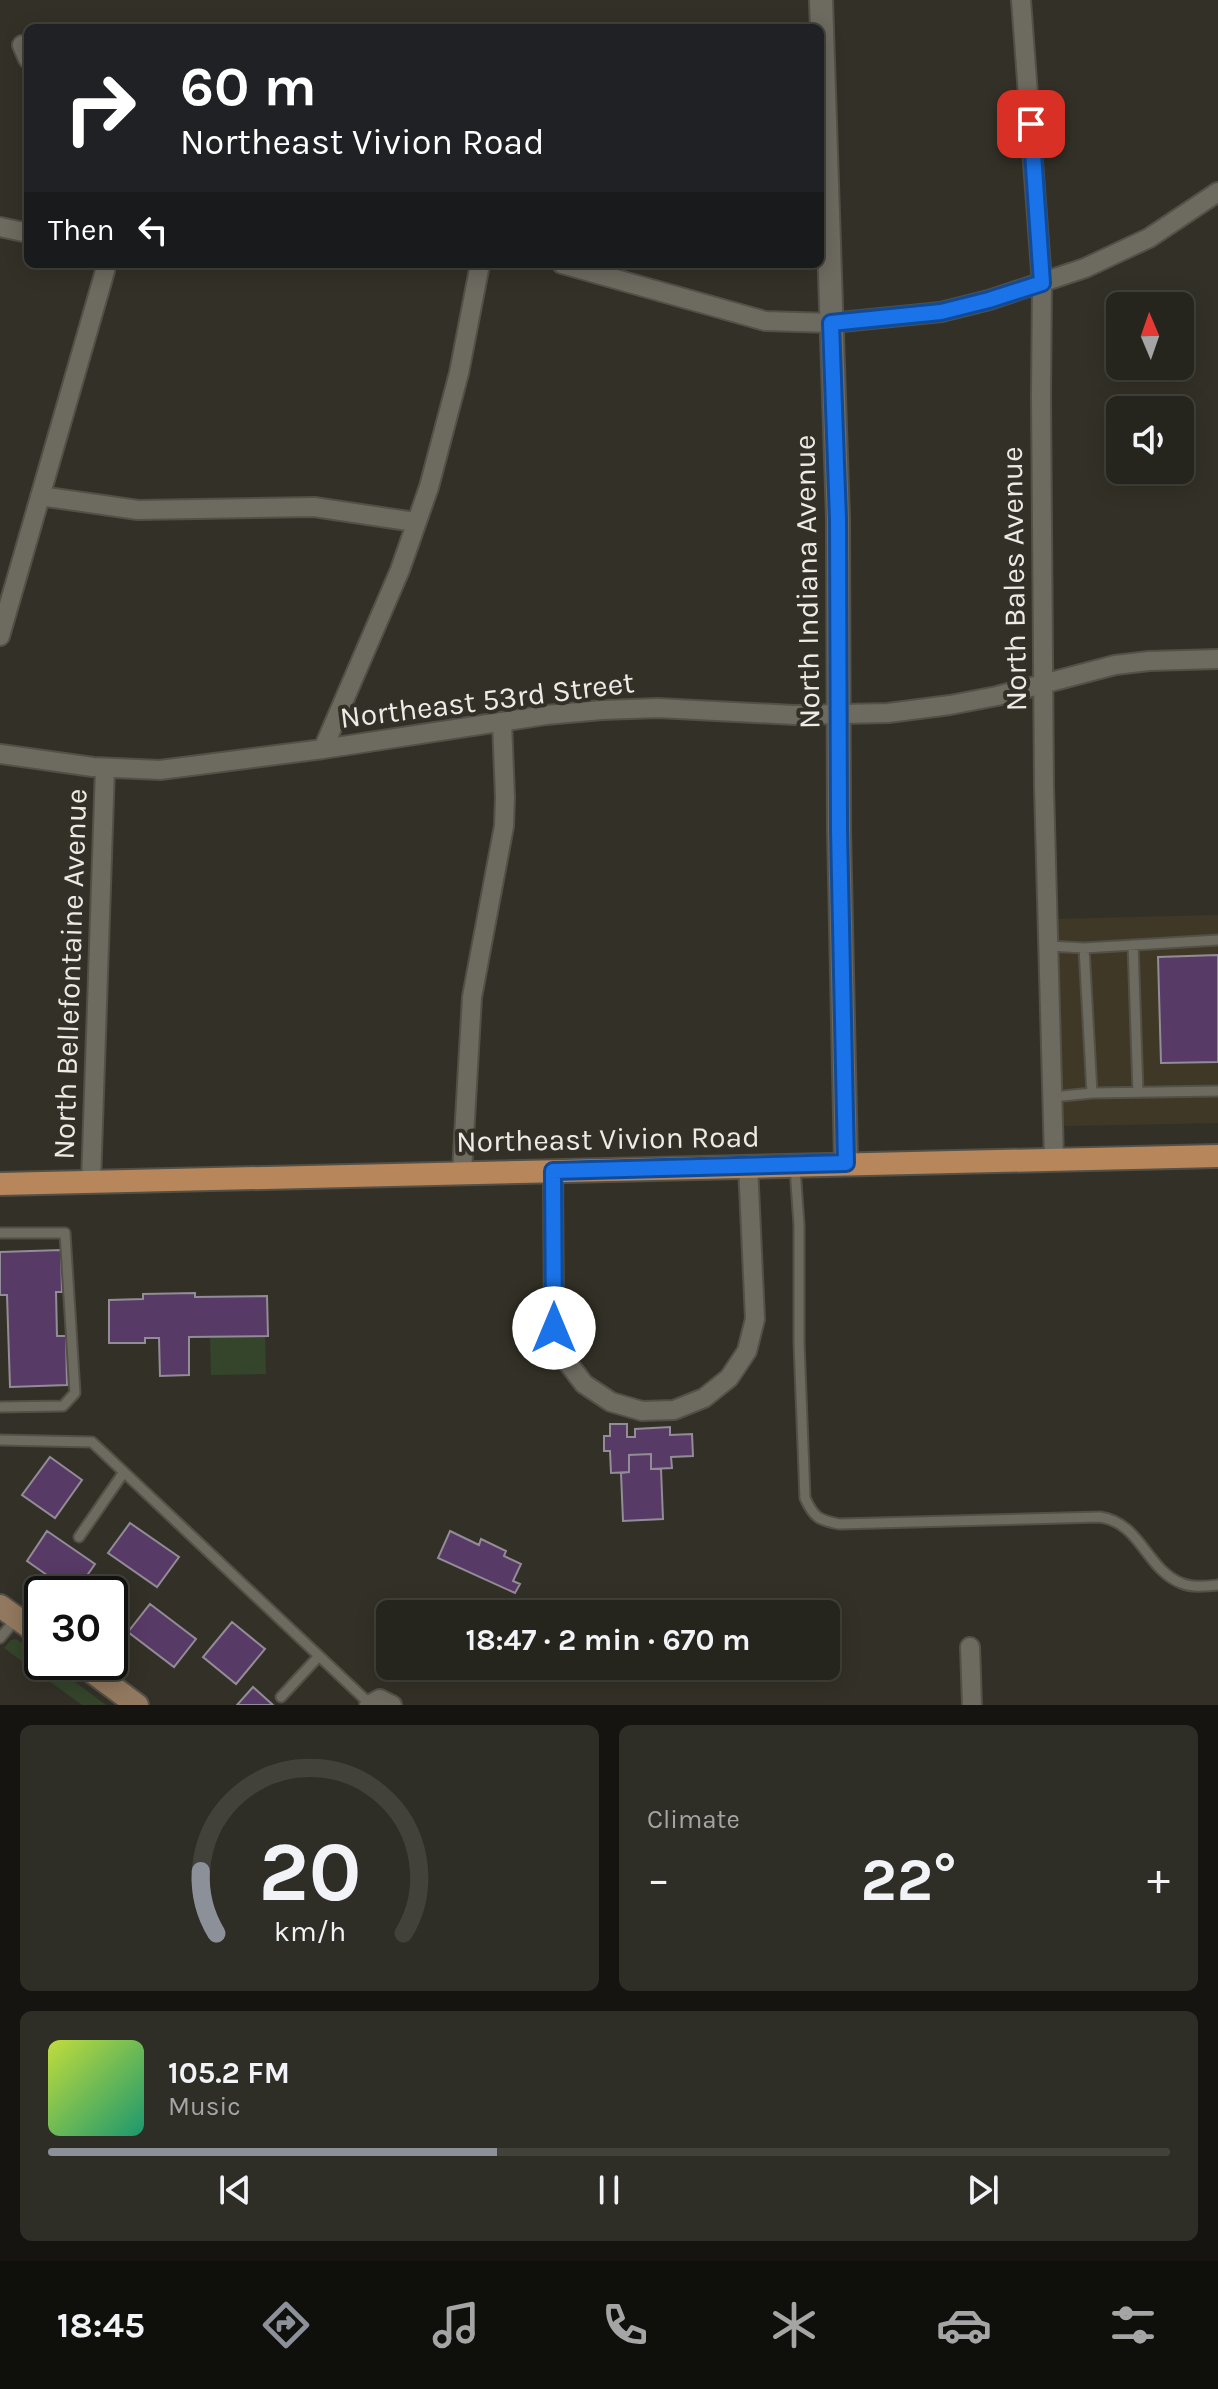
<!DOCTYPE html>
<html lang="en">
<head>
<meta charset="utf-8">
<style>
  :root { --surface:#26251d; --page:#2e2d26; --text:#f1f3f6; --muted:#a4a5a4; --line:#42423b; --accent:#8c9099 }
  body { margin:0; font-family:Karla,sans-serif; background:var(--page); color:var(--text); height:100vh; display:flex; flex-direction:column; font-size:30px; white-space:nowrap }
  * { box-sizing:border-box; margin:0 }
  p { font-size:26px; color:var(--muted) }
  .icon { flex:none; width:44px; height:44px; fill:none; stroke:currentColor; stroke-width:2; stroke-linecap:round; stroke-linejoin:round }
  .map { position:relative; height:1705px; overflow:hidden }
  .drawer { display:flex; flex-direction:column; gap:20px; padding:20px; background:#151410; flex:1 }
  .drawer>* { flex:none }
  .hud { position:absolute; left:24px; top:24px; width:800px; height:244px; border-radius:12px; box-shadow:0 4px 20px #0003,0 0 0 2px var(--line); background:#202124; color:#fff; overflow:hidden }
  .needle { width:52px; rotate:358deg }
  .controls { position:absolute; left:1106px; top:292px; display:grid; gap:16px }
  .controls a { display:grid; place-items:center; width:88px; height:88px; border-radius:12px; background:var(--surface); box-shadow:0 4px 20px #0003,0 0 0 2px var(--line); font-size:40px }
  .speed { position:absolute; left:24px; top:1576px; display:flex; gap:16px; font-size:40px; font-weight:700; text-align:center }
  .speed>* { display:grid; place-content:center; width:104px; height:104px; border-radius:50%; background:var(--surface); box-shadow:0 4px 20px #0003,0 0 0 2px var(--line); line-height:1 }
  .speed .limit { border:4px solid #111; border-radius:12px; background:#fff; color:#111 }
  .pin { position:absolute; display:grid; place-items:center; width:68px; height:68px; color:#fff; margin:-34px; border-radius:16px; box-shadow:0 4px 12px #0006 }
  .me { position:absolute; width:88px; margin:-44px; rotate:0deg; stroke-linejoin:round; filter:drop-shadow(0 0 6px #0008) }
  .turn { display:flex; align-items:center; gap:28px; height:168px; padding:0 24px; font-size:36px }
  .turn .icon { width:104px; height:104px; stroke-width:2.5 }
  .turn b { display:block; font-size:56px; line-height:68px }
  .then { display:flex; align-items:center; height:76px; padding:0 24px; background:#0003; gap:16px; font-size:30px }
  .big { font-size:60px; font-weight:700; line-height:1.1 }
  .drawer .widget { flex:1; display:flex; flex-direction:column; justify-content:center; gap:12px; min-width:0; padding:0 28px; border-radius:12px; background:var(--page) }
  .drawer .dial { align-items:center; gap:0 }
  .dial svg { height:208px; overflow:visible; fill:none; stroke:var(--line); stroke-width:7; stroke-linecap:round; text-anchor:middle }
  .dial text { fill:var(--text); stroke:none }
  .song { display:flex; align-items:center; gap:24px }
  .cover { width:96px; height:96px; border-radius:12px; background:linear-gradient(135deg,hsl(70 70% 55%),hsl(160 70% 35%)) }
  .played { height:8px; border-radius:4px; background:linear-gradient(90deg,var(--accent) 40%,var(--line) 40%) }
  .keys { display:flex; justify-content:space-around; direction:ltr }
  .heat { display:flex; justify-content:space-between; align-items:center; font-size:44px; direction:ltr }
  .drawer .tiles { flex:1; display:grid; gap:20px; grid-template-columns:1fr 1fr }
  .widget:last-child { grid-column:span 2 }
  .trip { position:absolute; left:376px; top:1600px; width:464px; height:80px; border-radius:12px; background:var(--surface); box-shadow:0 4px 20px #0003,0 0 0 2px var(--line); font-weight:700; line-height:80px; text-align:center }
  .menu { display:flex; height:128px; justify-content:space-around; align-items:center; background:#0f0f0c; color:var(--muted) }
  .menu .icon { width:56px; height:56px }
  .menu .selected { color:var(--accent) }
  .menu b { font-size:36px; color:var(--text) }
  .map>svg:first-child { display:block }
</style>
</head>
<body>
<div class="map">
<svg width="1218" height="1705" viewBox="0 0 1218 1705">
  <rect width="100%" height="100%" fill="#333127"/>
  <path fill="#3f3826" d="M1218 915V1123L1065 1126 1061 1118 1054 919Z"/>
  <path fill="#34452b" d="M265 1336 266 1374 211 1375 210 1337Z
    M16 1639 42 1658V1662H48L106 1705H82L4 1648 11 1640Z"/>
  <path fill="#583a66" stroke="#928c96" stroke-width="2" d="M1218 955V1062L1161 1063 1158 957Z
    M61 1250 62 1292H56L57 1336H66L67 1385 10 1387 7 1295H0V1252Z
    M195 1293V1297L267 1296 268 1336 189 1337V1375L160 1376 159 1338H145V1343H109V1300L143 1299V1294Z
    M610 1424H627V1437H635V1429L670 1427V1435L692 1434 693 1456 671 1457 672 1468 651 1469V1454L629 1455V1472L611 1473 610 1451H604V1436H610Z
    M651 1454V1469H661L663 1519 623 1521 621 1473 629 1472V1455Z
    M50 1457 82 1480 55 1518 22 1495Z
    M130 1523 179 1557 157 1587 108 1553Z
    M47 1531 95 1564 74 1594 27 1561Z
    M450 1531 479 1545 481 1539 506 1551 504 1556 521 1564 513 1581 520 1584 515 1593 438 1558Z
    M150 1604 196 1639 174 1667 128 1632Z
    M232 1622 265 1649 236 1684 203 1657Z
    M253 1687 273 1705H237Z"/>
  <g fill="none" stroke-linecap="round" stroke-linejoin="round">
    <g stroke="#525047" stroke-width="13">
      <path id="service" d="M1133 945 1138 1092
        M1049 946 1084 948 1092 1093 1053 1097
        M1084 948 1218 940
        M1092 1093 1218 1091
        M795 1168 799 1225V1343L805 1498C814 1518 819 1520 839 1524L1100 1517C1141 1523 1146 1569 1181 1583 1192 1588 1206 1586 1218 1585
        M0 1233H65L75 1393 63 1406 0 1407
        M0 1440 92 1442 370 1704
        M79 1537 124 1472
        M0 1638 16 1619
        M281 1697 319 1656"/>
    </g>
    <g stroke="#525047" stroke-width="22">
      <path id="minor" d="M1021 0 1042 283 1041 396 1044 787 1054 1159
        M22 45 28 59
        M0 227 28 233
        M562 264 765 321 831 323 941 312 989 300 1085 268 1149 238 1218 192
        M40 496 138 510 314 507 415 522
        M0 636 105 271V264
        M323 749 400 570 429 487 459 373 480 264
        M0 754 93 767 160 770 323 749 546 715 602 710 658 708 794 715 888 713 950 705 997 696 1115 665 1149 661 1218 659
        M553 1171 554 1328 565 1359 584 1384 611 1402 642 1411 674 1410 704 1398 729 1378 747 1351 755 1319 748 1165
        M462 1172 472 997 504 826 505 797 502 722
        M91 1182 105 768
        M970 1647 972 1705
        M369 1705 380 1699 392 1705"/>
    </g>
    <g stroke="#525047" stroke-width="26">
      <path id="tertiary" d="M821 0 838 519 839 830 846 1163"/>
    </g>
    <g stroke="#525047" stroke-width="26">
      <path id="secondary" d="M0 1606 42 1636
        M79 1662 137 1705"/>
    </g>
    <g stroke="#525047" stroke-width="26">
      <path id="primary" d="M0 1184 1218 1156"/>
    </g>
    <use href="#service" stroke="#6d6a60" stroke-width="9"/>
    <use href="#minor" stroke="#6d6a60" stroke-width="18"/>
    <use href="#tertiary" stroke="#6d6a60" stroke-width="22"/>
    <use href="#secondary" stroke="#92785e" stroke-width="22"/>
    <use href="#primary" stroke="#b8865b" stroke-width="22"/>
  </g>
  <g fill="none" stroke-linecap="round" stroke-linejoin="round">
    <g stroke="#114b97" stroke-width="20">
      <path id="route" d="M554 1328 553 1171 846 1163 839 830 838 519 831 323 941 312 989 300 1042 283 1031 124"/>
    </g>
    <use href="#route" stroke="#1a73e8" stroke-width="14"/>
  </g>
  <g text-anchor="middle" dominant-baseline="central" stroke-width="8" stroke-linejoin="round" paint-order="stroke">
    <g font-size="30" fill="#edebe5" stroke="#333127">
      <text transform="translate(1014 579) rotate(-91)">North Bales Avenue</text>
      <text transform="translate(807 582) rotate(-91)">North Indiana Avenue</text>
      <text transform="translate(487 700) rotate(-7)">Northeast 53rd Street</text>
      <text transform="translate(70 974) rotate(-88)">North Bellefontaine Avenue</text>
      <text transform="translate(608 1139) rotate(-1)">Northeast Vivion Road</text>
    </g>
  </g>
</svg>
<div class="controls">
<a><svg class="needle" viewBox="-14 -14 28 28"><path d="M0-13l5 13h-10z" fill="#e53935"/><path d="M0 13l5-13h-10z" fill="#a4a5a4"/></svg></a>
<a><svg class="icon" aria-label="sound" viewBox="0 0 24 24"><path d="M4 9h4l5-4v14l-5-4H4zM17 9q2 3 0 6"/></svg></a>
</div>
<div class="speed"><div class="limit">30</div></div>
<div class="pin" style="left:1031px;top:124px;background:#d93025"><svg class="icon" aria-label="arrive" viewBox="0 0 24 24"><path d="M6 21V4h12l-3 4 3 4H6"/></svg></div>
<svg class="me" style="left:554px;top:1328px" viewBox="-20 -20 40 40"><circle r="19" fill="#fff"/><path d="M0-13L10 11 0 6-10 11z" fill="#1a73e8"/></svg>
<div class="trip">18:47 · 2 min · 670 m</div>
<div class="hud">
<div class="turn"><svg class="icon" aria-label="right" viewBox="0 0 24 24"><path d="M7 20v-9h11M14 6l5 5-5 5"/></svg><div><b>60 m</b>Northeast Vivion Road</div></div>
<div class="then">Then<svg class="icon" aria-label="left" viewBox="0 0 24 24"><path d="M17 20v-9H6M10 6l-5 5 5 5"/></svg></div>
</div>
</div>
<section class="drawer">
<div class="tiles">
<div class="widget dial"><svg viewBox="0 0 100 80">
<path d="M14 69A42 42 0 1 1 86 69"/>
<path d="M14 69A42 42 0 0 1 8 45" stroke="#8c9099"/>
<text x="50" y="56" font-size="32" font-weight="700">20</text>
<text x="50" y="72" font-size="11">km/h</text>
</svg></div>
<div class="widget"><p>Climate</p>
<div class="heat"><a>−</a><b class="big">22°</b><a>+</a></div>
</div>
<div class="widget">
<div class="song"><i class="cover"></i><div><b>105.2 FM</b><p>Music</p></div></div>
<div class="played"></div>
<div class="keys"><svg class="icon" aria-label="previous" viewBox="0 0 24 24"><path d="M18 5L8 12l10 7zM5 5v14"/></svg><svg class="icon" aria-label="pause" viewBox="0 0 24 24"><path d="M8 5v14M16 5v14"/></svg><svg class="icon" aria-label="next" viewBox="0 0 24 24"><path d="M6 5l10 7-10 7zM19 5v14"/></svg></div>
</div>
</div>
</section>
<nav class="menu">
<b>18:45</b>
<svg class="icon selected" aria-label="directions" viewBox="0 0 24 24"><path d="M12 3l9 9-9 9-9-9zM9 14v-3h6M13 9l2 2-2 2"/></svg>
<svg class="icon" aria-label="music" viewBox="0 0 24 24"><path d="M9 18V5l10-2v13"/><circle cx="6" cy="18" r="3"/><circle cx="16" cy="16" r="3"/></svg>
<svg class="icon" aria-label="phone" viewBox="0 0 24 24"><path d="M5 4h4l2 5-3 2q2 4 5 5l2-3 5 2v4C11 20 4 13 5 4z"/></svg>
<svg class="icon" aria-label="climate" viewBox="0 0 24 24"><path d="M12 3v18M4 7l16 10M4 17L20 7"/></svg>
<svg class="icon" aria-label="car" viewBox="0 0 24 24"><path d="M5 17H2v-5l4-1 3-4h7l3 4 3 1v5h-3M9 17h6M6 11h13"/><circle cx="7" cy="17" r="2"/><circle cx="17" cy="17" r="2"/></svg>
<svg class="icon" aria-label="filters" viewBox="0 0 24 24"><path d="M4 7h16M4 17h16"/><circle cx="9" cy="7" r="2"/><circle cx="15" cy="17" r="2"/></svg>
</nav>
</body>
</html>
